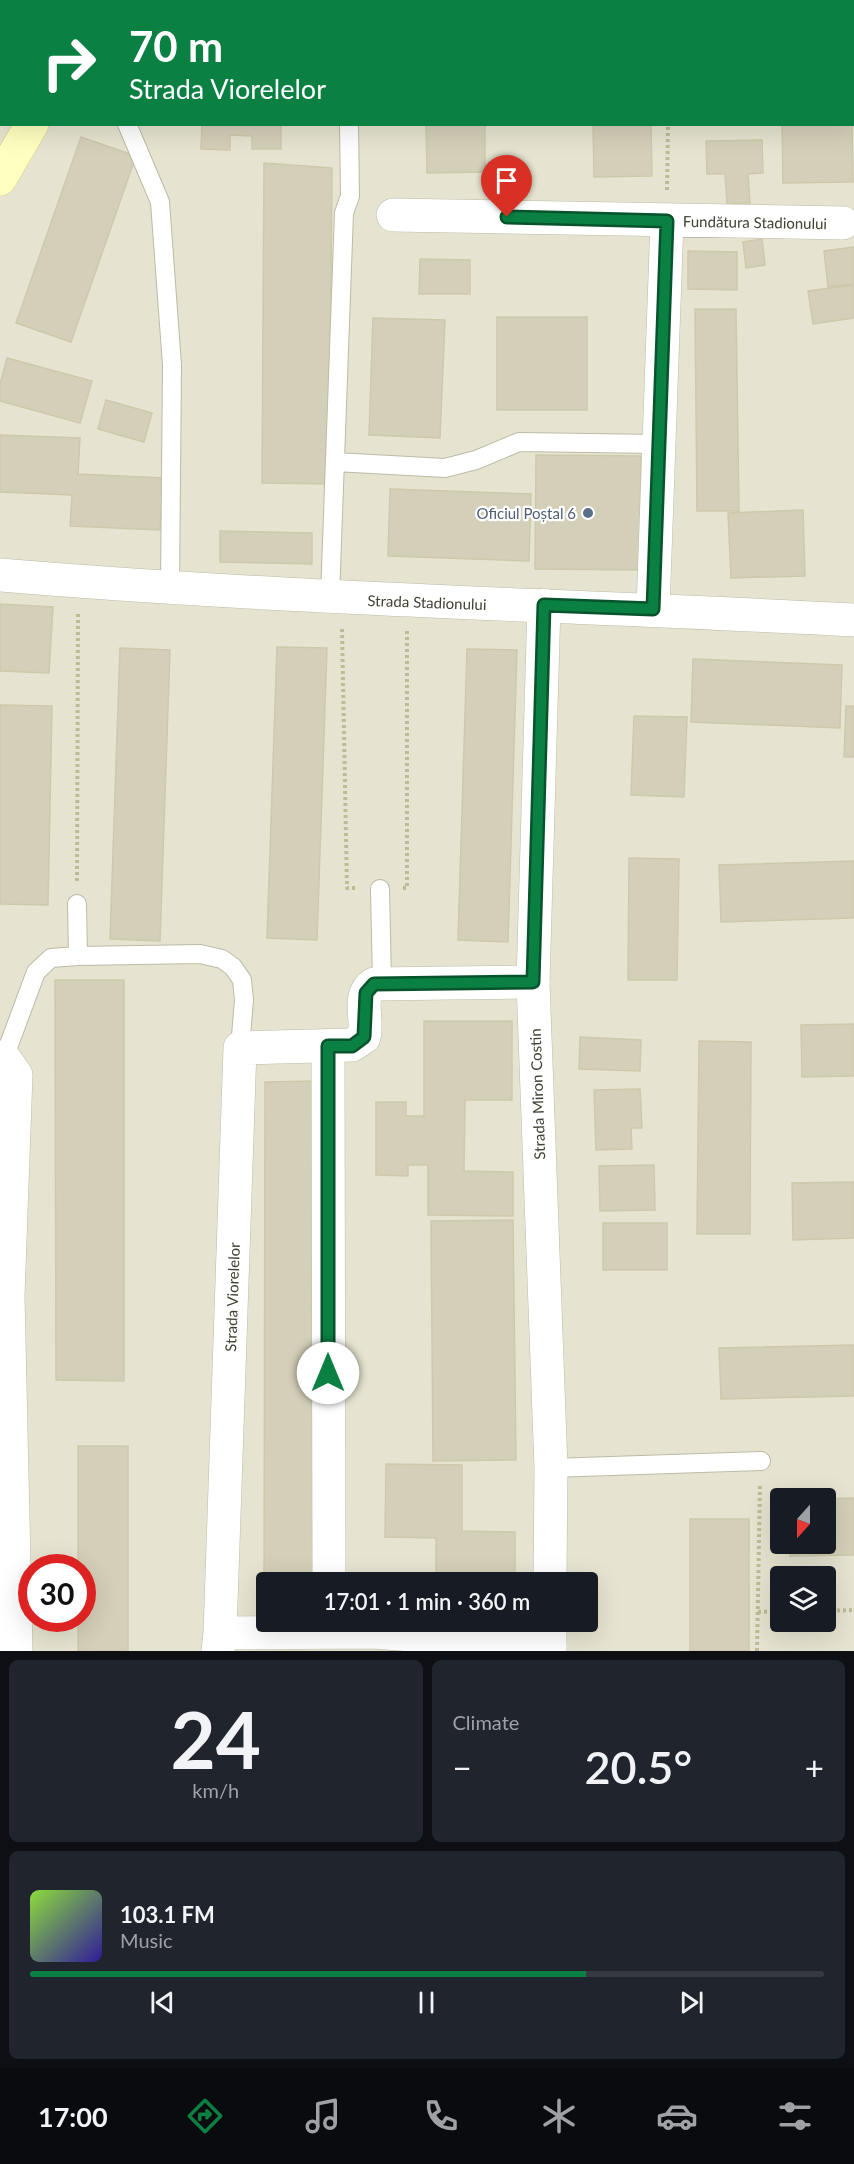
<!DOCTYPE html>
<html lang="en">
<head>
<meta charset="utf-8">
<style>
  :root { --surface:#171b24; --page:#20242c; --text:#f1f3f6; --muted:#9ea1a6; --line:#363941; --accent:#0b8043 }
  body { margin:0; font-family:Lato,sans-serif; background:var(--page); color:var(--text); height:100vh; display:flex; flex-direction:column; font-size:22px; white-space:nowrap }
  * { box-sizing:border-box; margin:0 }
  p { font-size:20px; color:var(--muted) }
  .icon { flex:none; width:33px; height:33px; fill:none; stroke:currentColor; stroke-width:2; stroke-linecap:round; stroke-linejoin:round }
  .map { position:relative; height:1651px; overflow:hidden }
  .details { display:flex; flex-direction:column; gap:9px; padding:9px; background:#0d0f14; flex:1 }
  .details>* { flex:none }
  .banner { position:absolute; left:0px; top:0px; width:855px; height:126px; box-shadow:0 6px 24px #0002; background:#0b8043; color:#fff; overflow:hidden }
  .needle { width:39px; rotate:201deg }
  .buttons { position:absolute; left:770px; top:1488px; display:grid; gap:12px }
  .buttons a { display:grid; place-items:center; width:66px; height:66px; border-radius:6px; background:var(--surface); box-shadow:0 6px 24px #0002; font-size:30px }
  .speed { position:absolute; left:18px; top:1554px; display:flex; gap:12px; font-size:30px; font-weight:700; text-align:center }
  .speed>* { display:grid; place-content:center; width:78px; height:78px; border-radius:50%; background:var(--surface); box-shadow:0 6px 24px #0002; line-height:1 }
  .speed .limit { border:9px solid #d22; background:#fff; color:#111 }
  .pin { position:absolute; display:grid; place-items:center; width:51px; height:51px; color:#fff; margin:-62px -26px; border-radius:50% 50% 50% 0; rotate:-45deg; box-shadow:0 0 6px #0007 }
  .pin .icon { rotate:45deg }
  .me { position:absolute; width:66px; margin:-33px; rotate:0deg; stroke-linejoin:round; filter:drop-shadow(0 0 4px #0008) }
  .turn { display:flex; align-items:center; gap:21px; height:126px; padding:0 30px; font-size:27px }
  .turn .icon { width:78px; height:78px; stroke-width:2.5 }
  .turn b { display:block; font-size:42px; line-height:51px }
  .big { font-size:45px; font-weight:600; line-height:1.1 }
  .details .tile { flex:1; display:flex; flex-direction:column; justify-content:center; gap:9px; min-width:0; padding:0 21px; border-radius:9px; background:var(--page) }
  .details .dial { align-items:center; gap:0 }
  .dial b { font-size:78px; line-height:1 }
  .song { display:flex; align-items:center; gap:18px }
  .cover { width:72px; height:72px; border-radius:9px; background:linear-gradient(135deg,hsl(90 70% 55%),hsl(250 70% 35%)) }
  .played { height:6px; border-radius:3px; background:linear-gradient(90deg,var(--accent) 70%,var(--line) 70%) }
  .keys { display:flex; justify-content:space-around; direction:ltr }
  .heat { display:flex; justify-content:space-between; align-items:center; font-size:33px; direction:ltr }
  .details .tiles { flex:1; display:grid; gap:9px; grid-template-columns:1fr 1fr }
  .tile:last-child { grid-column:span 2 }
  .trip { position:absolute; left:256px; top:1572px; width:342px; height:60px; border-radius:6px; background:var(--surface); box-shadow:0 6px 24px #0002; font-weight:600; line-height:60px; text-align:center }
  .tab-bar { display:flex; height:96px; justify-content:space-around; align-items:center; background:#090b0e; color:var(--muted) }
  .tab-bar .icon { width:42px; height:42px }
  .tab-bar .selected { color:var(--accent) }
  .tab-bar b { font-size:27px; color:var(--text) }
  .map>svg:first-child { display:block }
</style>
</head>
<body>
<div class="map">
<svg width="854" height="1651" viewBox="0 0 854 1651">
  <rect width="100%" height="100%" fill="#f2f1e2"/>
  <path fill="#e6e4d0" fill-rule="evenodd" d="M0 0H854V1651H0ZM2 2H854V124H2ZM780 1498H825V1544H780ZM32 1568H82V1618H32ZM780 1576H825V1622H780ZM267 1582H588V1622H267Z"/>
  <path fill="#d4cfb8" stroke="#cec9ab" stroke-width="1.5" d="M155 0H215L154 2Z
    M413 0H466V2H413Z
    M560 0H607V2H560Z
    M700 0H744V2H700Z
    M202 124H281V149H252V136L230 135V150L201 149Z
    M426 124H485V172L427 173Z
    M593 124H651L652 176 594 177Z
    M782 124H852L853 182 783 183Z
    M81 137 136 156 71 342 16 323Z
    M762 140 763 173 748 174 750 203 727 204 725 174H707L706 141Z
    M264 163 332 168 329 484 262 483Z
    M762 239 765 265 746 268 743 242Z
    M854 247V284L828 287 824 251Z
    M688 251 737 252V290L688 289Z
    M420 259 470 260V294H419Z
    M854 285V318L813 324 808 291Z
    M695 309H736L739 511H697Z
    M497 317H587V410H497Z
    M373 318 445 320 440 438 369 435Z
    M7 358 92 381 80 423 0 401V384Z
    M106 400 152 413 144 442 98 429Z
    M0 435 80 438 78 474 163 478 160 530 70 526 72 495 0 492Z
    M536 455 641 456 639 570 535 569Z
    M390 489 531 494 529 561 388 556Z
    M803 510 805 576 731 578 728 513Z
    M220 531 312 533V564L220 562Z
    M0 604 53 607 49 673 0 671Z
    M277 647 327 648 317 940 267 938Z
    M120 648 170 650 160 941 110 939Z
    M467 649 517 650 508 942 458 940Z
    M693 659 842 665 840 728 691 722Z
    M0 705 52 706 48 905 0 904Z
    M846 706H854V757H844Z
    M634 716 687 717 684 797 631 795Z
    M629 858 679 859 677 980H628Z
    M854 861V918L721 922 719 865Z
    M55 980H124V1381L56 1380Z
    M424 1021H512V1100H465L464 1171 513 1172V1216L428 1215V1165H408V1176L376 1175V1102H406V1116H424Z
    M854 1024V1076L802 1077 801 1025Z
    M580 1037 641 1040 640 1071 579 1069Z
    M699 1041 751 1042 750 1234H697Z
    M317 1081 316 1582H267V1593H264L265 1082Z
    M640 1089 642 1128H631L632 1149 596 1150 594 1090Z
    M654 1165 655 1210 600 1211 599 1166Z
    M854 1182V1238L793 1240 792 1183Z
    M513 1220 516 1460 433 1461 431 1221Z
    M603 1223H667V1270H603Z
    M854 1345V1396L721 1399 719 1348Z
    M78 1446H128V1651H78V1618H82V1568H78Z
    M386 1464 462 1465V1531L515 1532V1582H436V1538L385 1537Z
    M854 1498V1555L790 1556V1544H825V1499Z
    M690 1519H749V1651H690Z"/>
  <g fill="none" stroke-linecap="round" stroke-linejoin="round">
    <g stroke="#bdbba5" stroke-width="20">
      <path id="service" d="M346 0V2
        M127 124 160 202 172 365 170 587
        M335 462 445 468 476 460 519 442 659 444
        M330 597 344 213 350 196 349 124
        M380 889 382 982
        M78 956 200 954 222 959 233 967 242 980 244 1000 240 1048
        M4 1058 36 972 51 958 78 956 77 904
        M551 1468 761 1461"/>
    </g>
    <g stroke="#bdbba5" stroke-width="34">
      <path id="minor" d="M393 215 843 223
        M653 609 667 221
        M328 1046 329 1582
        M0 1057 4 1058 16 1075 8 1296 16 1651
        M220 1633 240 1048 352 1045 364 1037C369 1020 356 995 374 984L533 982
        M218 1651 220 1633 374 1632 550 1646"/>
    </g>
    <g stroke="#bdbba5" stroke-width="34">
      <path id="tertiary" d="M0 575C284 599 569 605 854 620
        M544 605 533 982 551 1468 550 1582
        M550 1651V1622"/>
    </g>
    <g stroke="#d3d190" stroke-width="34">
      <path id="secondary" d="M34 2V0
        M102 2 103 0
        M0 179 32 124"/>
    </g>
    <path stroke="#bfbb96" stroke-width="4" stroke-dasharray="3 3" stroke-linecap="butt" d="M669 2V0
      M813 2V0
      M667 190 668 124
      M342 629 347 888H357
      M77 881 78 612
      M403 888H407V629
      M825 1611 854 1610
      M758 1612 780 1611
      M757 1651 760 1484"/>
    <use href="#service" stroke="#fff" stroke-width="18"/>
    <use href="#minor" stroke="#fff" stroke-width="33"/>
    <use href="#tertiary" stroke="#fff" stroke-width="33"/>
    <use href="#secondary" stroke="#ffffbf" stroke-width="33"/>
  </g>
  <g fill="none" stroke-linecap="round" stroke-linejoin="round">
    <g stroke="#07532c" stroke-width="15">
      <path id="route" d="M328 1373V1046H352L364 1037 366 993 374 984 533 982 544 605 653 609 667 221 507 217"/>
    </g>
    <use href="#route" stroke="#0b8043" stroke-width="10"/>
  </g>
  <circle fill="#5c6f8a" stroke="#fff" stroke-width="2" cx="588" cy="513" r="6"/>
  <g text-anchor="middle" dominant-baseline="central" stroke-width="4.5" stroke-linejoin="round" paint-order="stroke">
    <g font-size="15" fill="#434133" stroke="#fff">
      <text transform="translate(755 222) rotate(1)">Fundătura Stadionului</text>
      <text transform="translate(427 602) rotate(2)">Strada Stadionului</text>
      <text transform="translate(537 1094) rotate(-92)">Strada Miron Costin</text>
      <text transform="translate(232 1297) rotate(-88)">Strada Viorelelor</text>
    </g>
    <g font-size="15" fill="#4e5e75" stroke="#fff" text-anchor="end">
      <text x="576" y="513">Oficiul Poștal 6</text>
    </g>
  </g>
</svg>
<div class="buttons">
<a><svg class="needle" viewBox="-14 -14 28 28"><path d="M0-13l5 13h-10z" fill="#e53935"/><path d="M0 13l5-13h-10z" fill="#9ea1a6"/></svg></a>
<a><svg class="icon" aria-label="layers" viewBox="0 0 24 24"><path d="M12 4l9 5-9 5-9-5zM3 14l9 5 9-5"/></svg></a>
</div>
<div class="speed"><div class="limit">30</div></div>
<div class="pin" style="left:507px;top:217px;background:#d93025"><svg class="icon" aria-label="arrive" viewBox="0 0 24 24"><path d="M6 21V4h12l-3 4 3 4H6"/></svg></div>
<svg class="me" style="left:328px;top:1373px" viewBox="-20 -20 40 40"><circle r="19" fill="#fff"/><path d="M0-13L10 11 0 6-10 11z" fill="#0b8043"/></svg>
<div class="trip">17:01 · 1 min · 360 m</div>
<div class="banner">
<div class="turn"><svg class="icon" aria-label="right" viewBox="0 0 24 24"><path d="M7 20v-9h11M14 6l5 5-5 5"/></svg><div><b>70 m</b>Strada Viorelelor</div></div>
</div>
</div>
<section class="details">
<div class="tiles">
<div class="tile dial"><b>24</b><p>km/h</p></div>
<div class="tile"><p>Climate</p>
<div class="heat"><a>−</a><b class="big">20.5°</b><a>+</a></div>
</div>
<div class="tile">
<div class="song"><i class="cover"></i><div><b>103.1 FM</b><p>Music</p></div></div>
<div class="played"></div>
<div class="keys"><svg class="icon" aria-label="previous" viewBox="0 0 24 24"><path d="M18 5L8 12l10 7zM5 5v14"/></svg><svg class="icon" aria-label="pause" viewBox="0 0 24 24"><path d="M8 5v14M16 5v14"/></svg><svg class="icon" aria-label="next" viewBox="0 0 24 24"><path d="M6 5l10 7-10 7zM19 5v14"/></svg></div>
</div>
</div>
</section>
<nav class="tab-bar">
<b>17:00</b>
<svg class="icon selected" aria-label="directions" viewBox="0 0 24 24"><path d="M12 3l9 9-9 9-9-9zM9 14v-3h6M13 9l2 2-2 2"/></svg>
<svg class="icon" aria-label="music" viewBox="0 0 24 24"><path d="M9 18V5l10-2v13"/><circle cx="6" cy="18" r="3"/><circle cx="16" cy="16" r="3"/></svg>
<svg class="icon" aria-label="phone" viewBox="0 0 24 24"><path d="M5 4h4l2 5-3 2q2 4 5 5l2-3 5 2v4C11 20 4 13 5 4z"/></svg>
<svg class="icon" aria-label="climate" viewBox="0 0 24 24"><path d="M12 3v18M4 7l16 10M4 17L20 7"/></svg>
<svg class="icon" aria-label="car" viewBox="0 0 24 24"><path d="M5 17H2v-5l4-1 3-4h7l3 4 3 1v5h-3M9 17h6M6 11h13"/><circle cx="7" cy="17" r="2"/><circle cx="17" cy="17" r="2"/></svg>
<svg class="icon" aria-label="filters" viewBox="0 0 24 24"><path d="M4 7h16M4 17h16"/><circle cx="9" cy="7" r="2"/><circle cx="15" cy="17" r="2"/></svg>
</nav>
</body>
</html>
